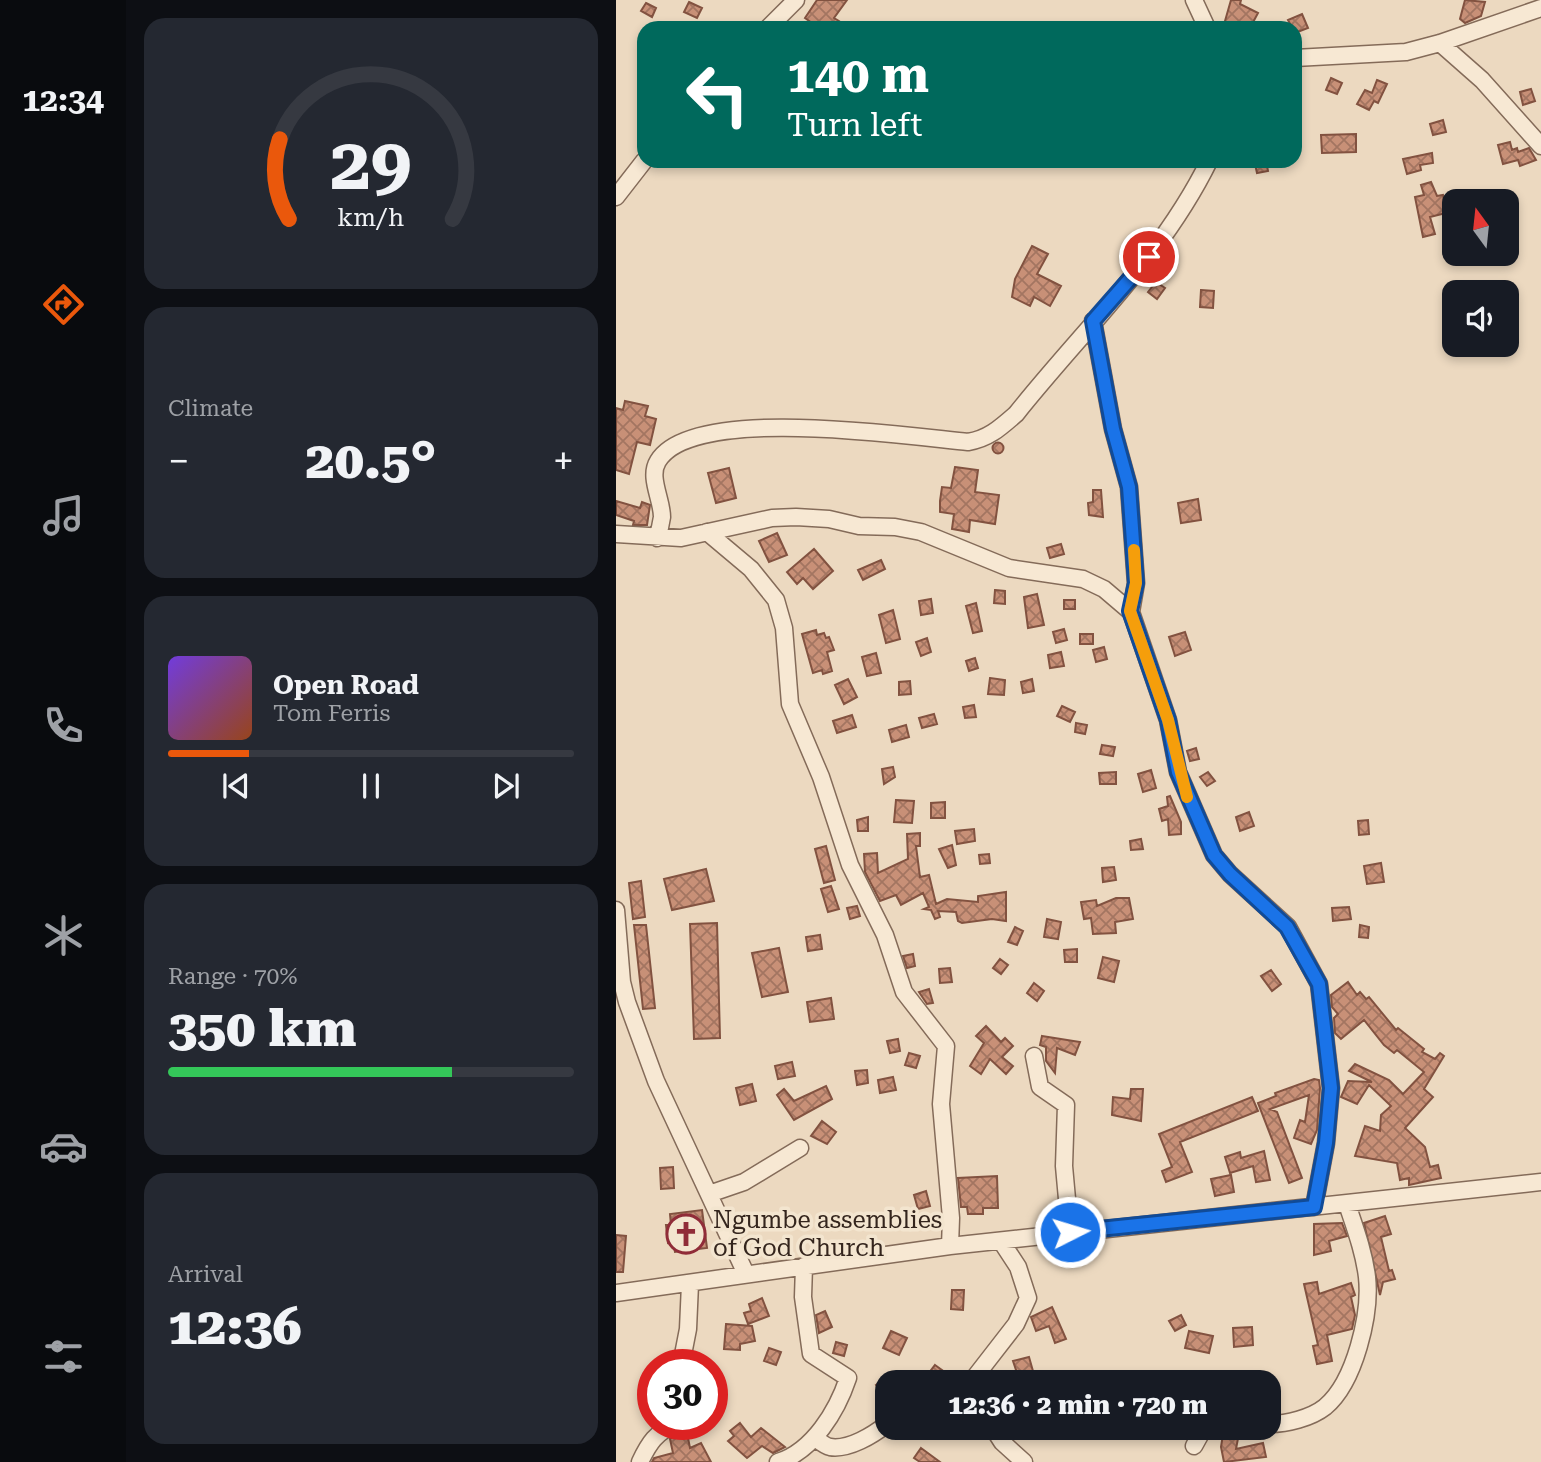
<!DOCTYPE html>
<html lang="en">
<head>
<meta charset="utf-8">
<style>
  :root { --surface:#171b24; --page:#242831; --text:#f1f3f6; --muted:#9ea1a6; --line:#363941; --accent:#ea580c }
  body { margin:0; font-family:"Roboto Serif",serif; background:var(--page); color:var(--text); height:100vh; display:flex; flex-direction:column; font-size:26px; white-space:nowrap }
  * { box-sizing:border-box; margin:0 }
  p { font-size:23px; color:var(--muted) }
  .icon { flex:none; width:38px; height:38px; fill:none; stroke:currentColor; stroke-width:2; stroke-linecap:round; stroke-linejoin:round }
  .map { position:relative; flex:1; overflow:hidden }
  .drawer { display:flex; flex-direction:column; gap:18px; padding:18px; background:#0d0f14; width:490px }
  .drawer>* { flex:none }
  .banner { position:absolute; left:21px; top:21px; width:665px; height:147px; border-radius:21px; box-shadow:0 4px 10px #0003; background:#00695c; color:#fff; overflow:hidden }
  .needle { width:46px; rotate:345deg }
  .controls { position:absolute; left:826px; top:189px; display:grid; gap:14px }
  .controls a { display:grid; place-items:center; width:77px; height:77px; border-radius:14px; background:var(--surface); box-shadow:0 4px 10px #0003; font-size:35px }
  .speed { position:absolute; left:21px; top:1349px; display:flex; gap:14px; font-size:35px; font-weight:700; text-align:center }
  .speed>* { display:grid; place-content:center; width:91px; height:91px; border-radius:50%; background:var(--surface); box-shadow:0 4px 10px #0003; line-height:1 }
  .speed .limit { border:10px solid #d22; background:#fff; color:#111 }
  .pin { position:absolute; display:grid; place-items:center; width:60px; height:60px; color:#fff; margin:-30px; border:4px solid #fff; border-radius:50%; box-shadow:0 2px 7px #0007 }
  .me { position:absolute; width:77px; margin:-38px; rotate:85deg; stroke-linejoin:round; filter:drop-shadow(0 0 5px #0008) }
  .turn { display:flex; align-items:center; gap:24px; height:147px; padding:0 35px; font-size:32px }
  .turn .icon { width:91px; height:91px; stroke-width:2.5 }
  .turn b { display:block; font-size:49px; line-height:60px }
  .big { font-size:52px; font-weight:800; line-height:1.1 }
  .drawer .widget { flex:1; display:flex; flex-direction:column; justify-content:center; gap:10px; min-width:0; padding:0 24px; border-radius:21px; background:var(--page) }
  .drawer .dial { align-items:center; gap:0 }
  .dial svg { height:182px; overflow:visible; fill:none; stroke:var(--line); stroke-width:7; stroke-linecap:round; text-anchor:middle }
  .dial text { fill:var(--text); stroke:none }
  .song { display:flex; align-items:center; gap:21px }
  .cover { width:84px; height:84px; border-radius:10px; background:linear-gradient(135deg,hsl(260 70% 55%),hsl(20 70% 35%)) }
  .played { height:7px; border-radius:4px; background:linear-gradient(90deg,var(--accent) 20%,var(--line) 20%) }
  .keys { display:flex; justify-content:space-around; direction:ltr }
  .heat { display:flex; justify-content:space-between; align-items:center; font-size:38px; direction:ltr }
  .charge { height:10px; border-radius:5px; background:linear-gradient(90deg,#34c759 70%,var(--line) 0) }
  .trip { position:absolute; left:259px; top:1370px; width:406px; height:70px; border-radius:21px; background:var(--surface); box-shadow:0 4px 10px #0003; font-weight:800; line-height:70px; text-align:center }
  main { display:flex; flex:1; min-height:0 }
  .menu { display:flex; flex-direction:column; width:126px; justify-content:space-around; align-items:center; background:#090b0e; color:var(--muted) }
  .menu .icon { width:49px; height:49px }
  .menu .current { color:var(--accent) }
  .menu b { font-size:32px; color:var(--text) }
  .map>svg:first-child { display:block }
</style>
</head>
<body>
<main>
<nav class="menu">
<b>12:34</b>
<svg class="icon current" aria-label="directions" viewBox="0 0 24 24"><path d="M12 3l9 9-9 9-9-9zM9 14v-3h6M13 9l2 2-2 2"/></svg>
<svg class="icon" aria-label="music" viewBox="0 0 24 24"><path d="M9 18V5l10-2v13"/><circle cx="6" cy="18" r="3"/><circle cx="16" cy="16" r="3"/></svg>
<svg class="icon" aria-label="phone" viewBox="0 0 24 24"><path d="M5 4h4l2 5-3 2q2 4 5 5l2-3 5 2v4C11 20 4 13 5 4z"/></svg>
<svg class="icon" aria-label="climate" viewBox="0 0 24 24"><path d="M12 3v18M4 7l16 10M4 17L20 7"/></svg>
<svg class="icon" aria-label="car" viewBox="0 0 24 24"><path d="M5 17H2v-5l4-1 3-4h7l3 4 3 1v5h-3M9 17h6M6 11h13"/><circle cx="7" cy="17" r="2"/><circle cx="17" cy="17" r="2"/></svg>
<svg class="icon" aria-label="filters" viewBox="0 0 24 24"><path d="M4 7h16M4 17h16"/><circle cx="9" cy="7" r="2"/><circle cx="15" cy="17" r="2"/></svg>
</nav>
<section class="drawer">
<div class="widget dial"><svg viewBox="0 0 100 80">
<path d="M14 69A42 42 0 1 1 86 69"/>
<path d="M14 69A42 42 0 0 1 10 34" stroke="#ea580c"/>
<text x="50" y="56" font-size="32" font-weight="700">29</text>
<text x="50" y="72" font-size="11">km/h</text>
</svg></div>
<div class="widget"><p>Climate</p>
<div class="heat"><a>−</a><b class="big">20.5°</b><a>+</a></div>
</div>
<div class="widget">
<div class="song"><i class="cover"></i><div><b>Open Road</b><p>Tom Ferris</p></div></div>
<div class="played"></div>
<div class="keys"><svg class="icon" aria-label="previous" viewBox="0 0 24 24"><path d="M18 5L8 12l10 7zM5 5v14"/></svg><svg class="icon" aria-label="pause" viewBox="0 0 24 24"><path d="M8 5v14M16 5v14"/></svg><svg class="icon" aria-label="next" viewBox="0 0 24 24"><path d="M6 5l10 7-10 7zM19 5v14"/></svg></div>
</div>
<div class="widget"><p>Range · 70%</p><b class="big">350 km</b><div class="charge"></div></div>
<div class="widget"><p>Arrival</p><b class="big">12:36</b></div>
</section>
<div class="map">
<svg width="925" height="1462" viewBox="0 0 925 1462">
  <defs>
    <pattern id="building-cross-hatch" width="8" height="8" patternUnits="userSpaceOnUse" patternTransform="scale(1.75)"><rect width="8" height="8" fill="#c89077"/><path d="M0 0l8 8M0 8l8-8" fill="none" stroke="#a37561"/></pattern>
  </defs>
  <rect width="100%" height="100%" fill="#ecd9c0"/>
  <path fill="url(#building-cross-hatch)" stroke="#825240" stroke-width="2" d="M201 0H231L218 18 223 21 219 28H193L196 23 189 18Z
    M615 0H625L624 4 642 13 635 26 628 22 607 28Z
    M849 0 869 2 865 16 849 23 844 19Z
    M73 2 86 8 81 18 68 12Z
    M30 3 40 8 36 17 25 11Z
    M686 14 692 28 679 33 672 20Z
    M715 78 726 83 721 94 710 90Z
    M761 80 771 84 762 103 758 101 753 110 741 104 749 90 756 93Z
    M915 89 919 101 907 105 904 92Z
    M827 120 830 132 817 135 814 124Z
    M740 134V152L706 153 705 135Z
    M894 142 896 150 901 148 902 152 913 148 920 160 904 166 902 160 887 164 882 145Z
    M816 153 817 163 804 165 805 170 791 174 787 159Z
    M650 161 652 171 641 173 639 164Z
    M815 182 821 196 827 195 829 202 838 200V211L814 217 819 234 807 237 799 197 808 195 805 185Z
    M416 246 432 254 421 274 445 286 434 306 418 297 414 306 396 297 399 279Z
    M540 282 549 288 541 299 532 292Z
    M585 290 598 291 597 308 584 307Z
    M9 401 32 406 29 416 40 419 34 445 21 442 13 474 0 470V408L7 410Z
    M376.5 448a5.5 5.5 0 1 1 11 0a5.5 5.5 0 1 1-11 0Z
    M339 467 362 470 359 492 383 495 379 524 354 520 353 532 336 529 338 514 324 512V501L326 487 335 488Z
    M113 468 120 498 100 503 92 473Z
    M477 490H485L487 517 473 515 472 503 477 502Z
    M582 499 585 520 565 523 562 503Z
    M0 501 24 508 26 502 34 505 31 525H17L18 521 0 515Z
    M161 533 171 555 153 562 143 541Z
    M445 544 448 554 434 558 431 548Z
    M198 549 217 571 197 589 187 578 181 584 171 572Z
    M265 560 269 569 247 580 242 570Z
    M379 590 389 591V604L378 603Z
    M421 594 428 625 412 628 408 597Z
    M315 599 317 613 305 615 303 601Z
    M448 600H459V609H448Z
    M360 603 366 631 357 633 350 606Z
    M277 610 284 639 270 643 263 615Z
    M448 629 451 640 440 643 437 632Z
    M200 630 201 635 208 633 210 638 213 637 218 650 211 652 216 671 207 674 206 670 197 673 186 634Z
    M569 632 575 650 559 656 553 637Z
    M464 634H477V644H464Z
    M311 638 315 652 305 656 300 642Z
    M488 647 491 659 480 662 477 650Z
    M445 652 448 666 434 668 432 655Z
    M260 653 265 673 251 676 246 657Z
    M359 658 362 668 353 671 350 661Z
    M374 678 389 680 388 695 372 694Z
    M232 679 241 697 228 704 219 685Z
    M416 679 418 691 407 693 405 682Z
    M294 681 295 694 283 695V682Z
    M358 705 360 717 349 718 347 707Z
    M446 706 459 712 454 722 441 716Z
    M318 714 321 724 306 728 303 718Z
    M236 715 240 727 221 733 217 721Z
    M460 723 471 725 469 734 459 732Z
    M290 725 293 737 276 742 273 730Z
    M486 745 499 747 497 756 484 754Z
    M580 748 583 759 574 761 571 751Z
    M277 767 279 777 268 784 266 769Z
    M535 770 540 788 527 792 522 774Z
    M500 772V784H484L483 773Z
    M592 772 599 781 591 786 584 777Z
    M554 796 565 822V834L553 835 552 819 546 821 543 809 552 806 551 797Z
    M280 800 298 801 296 823 278 822Z
    M329 802V818H315V803Z
    M633 812 638 826 624 831 620 817Z
    M252 817V831H242L241 820Z
    M752 820 753 834 743 835 742 821Z
    M358 829 359 841 341 844 339 831Z
    M304 833V846H300L304 877 313 875 320 904 331 899 362 902V896L390 892V921L376 919 346 923 342 921 340 912 322 911 324 917 319 919 315 910 308 909 313 907 307 893 285 905 280 895 264 901 249 872 248 854 261 853 262 873 292 859 291 834Z
    M525 839 527 849 515 850 514 841Z
    M336 845 340 865 332 868 323 849Z
    M210 846 219 880 208 883 199 849Z
    M373 854 374 863 364 864 363 855Z
    M765 863 768 882 751 884 748 866Z
    M498 867 500 880 487 882 486 868Z
    M90 869 98 901 56 910 48 879Z
    M25 881 29 917 17 919 13 883Z
    M215 886 223 909 212 912 205 889Z
    M500 898H513L517 919 499 922 500 933 477 934 475 918 468 919 465 902 480 900 481 906Z
    M241 906 244 916 234 919 231 908Z
    M733 907 735 919 717 921 716 908Z
    M431 919 445 922 442 939 428 937Z
    M101 923 104 1038 78 1039 74 924Z
    M18 925H30L39 1008 27 1009Z
    M744 925 753 927 752 938 743 937Z
    M399 927 407 931 401 945 392 942Z
    M204 935 206 949 192 951 190 937Z
    M163 948 172 992 146 997 136 953Z
    M461 949V962H449L448 950Z
    M297 954 299 966 291 968 287 956Z
    M487 957 503 961 498 982 482 978Z
    M384 959 392 965 385 974 377 968Z
    M334 968 336 982 324 983 323 969Z
    M655 970 665 984 656 991 645 976Z
    M732 982 741 995 744 992 750 999 753 997 780 1030 782 1028 808 1049 806 1052 819 1059 824 1053 828 1056 808 1089 817 1097 789 1128 809 1147 814 1167 822 1165 825 1178 793 1185V1178L784 1180 781 1163 739 1156 749 1126 764 1131 765 1115 775 1106 753 1085 741 1104 725 1097 732 1081 756 1082 733 1071 739 1064 773 1080 787 1094 808 1072 781 1050 778 1053 768 1045 748 1020 725 1039 719 1033 718 1018 722 1014 716 1007 715 995Z
    M418 983 428 991 421 1001 411 993Z
    M313 989 317 1003 311 1004 303 992Z
    M215 998 218 1019 194 1022 191 1002Z
    M370 1026 385 1042 389 1038 397 1046 386 1057 397 1066 390 1074 374 1059 365 1074 354 1066 368 1043 360 1036Z
    M426 1036 464 1042 459 1055 441 1048 439 1073 430 1061V1047L424 1045Z
    M282 1039 284 1051 274 1053 271 1041Z
    M293 1053 304 1056 300 1068 289 1065Z
    M176 1062 179 1076 162 1079 159 1066Z
    M251 1070 252 1083 241 1085 239 1071Z
    M277 1077 280 1090 264 1093 262 1080Z
    M698 1079 703 1080 704 1088 701 1130 695 1144 678 1138 684 1120 689 1122 693 1095 654 1109 661 1112 686 1178 673 1183 642 1103 660 1096 659 1093Z
    M136 1084 140 1101 124 1105 120 1088Z
    M210 1086 216 1099 178 1120 161 1095 168 1089 178 1101Z
    M515 1089H527L525 1121 496 1115 497 1097 514 1099Z
    M636 1097 642 1111 564 1142 576 1172 550 1182 546 1171 556 1167 543 1134Z
    M206 1121 220 1132 211 1144 195 1136Z
    M648 1151 654 1180 640 1182 637 1166 614 1173 609 1157 624 1152 625 1158Z
    M57 1167 58 1188 45 1189 44 1168Z
    M615 1175 618 1192 599 1196 595 1179Z
    M381 1176 382 1208H367V1214H352L351 1207H345L342 1178Z
    M310 1191 314 1206 302 1209 298 1195Z
    M86 1210 91 1248 59 1252 57 1242 52 1243 50 1225H55L54 1214Z
    M769 1216 775 1234 765 1237 773 1271 776 1270 779 1279 767 1282 764 1295 748 1223Z
    M726 1223 731 1236 713 1241 715 1251 698 1255V1224Z
    M0 1235 10 1236 7 1272H0Z
    M701 1282 703 1294 735 1283 739 1295 735 1297 739 1315 736 1329 711 1335 716 1361 701 1364 697 1346 702 1345 688 1284Z
    M336 1290H348L347 1310 335 1309Z
    M146 1298 153 1316 132 1324 128 1313 135 1311 133 1304Z
    M436 1307 450 1339 439 1343 433 1326 420 1331 415 1317Z
    M209 1311 216 1327 203 1333 200 1315Z
    M565 1315 570 1325 559 1331 553 1321Z
    M110 1324 136 1326 139 1341 124 1344V1350L108 1349Z
    M636 1327 637 1345 618 1347 617 1328Z
    M275 1331 291 1338 283 1355 267 1348Z
    M573 1331 597 1336 593 1353 569 1348Z
    M220 1342 231 1345 228 1356 217 1353Z
    M153 1348 165 1352 160 1365 148 1361Z
    M413 1357 417 1371 402 1376 397 1361Z
    M319 1365 330 1373 323 1382H306Z
    M271 1377V1401L260 1385Z
    M124 1423 135 1437 145 1428 169 1447 157 1453 146 1446 131 1458 112 1441 118 1436 114 1431Z
    M70 1428 74 1448 85 1443 95 1462H36L38 1458 57 1453 54 1439Z
    M608 1428H624L620 1449 647 1443 650 1457 608 1462 605 1447Z
    M305 1448 324 1462H304L298 1458Z"/>
  <g fill="none" stroke-linecap="round" stroke-linejoin="round">
    <g stroke="#846b59" stroke-width="19">
      <path id="minor" d="M578 0 591 28
        M152 28 180 0
        M824 43 866 80 925 146
        M679 58 790 52 824 43 925 8
        M0 197 28 161
        M477 321 497 429 513 487 520 583 515 612 552 720 562 772 598 855 614 874 672 927 703 984 715 1088 710 1143 698 1207
        M91 532 135 569 160 600 168 628 174 704 205 777 234 865 269 935 288 992 330 1046 325 1104 335 1218 334 1246
        M0 534 65 538 156 518 180 517 213 519 243 526 279 527 305 532 393 568 467 579 488 589 515 612
        M41 538C43 532 45 524 46 517 46 499 32 477 42 461 76 404 291 436 352 442 372 439 384 428 400 414 466 331 546 257 593 161
        M0 910 6 982 11 1002 40 1081 130 1274
        M418 1056 424 1087 450 1105 448 1166 454 1232
        M93 1194 128 1182 184 1148
        M0 1293 334 1246 925 1182
        M65 1365 72 1329 74 1284
        M355 1382 400 1324 412 1298 402 1267 385 1241
        M653 1424C671 1424 695 1418 709 1407 739 1382 755 1314 751 1277 748 1252 739 1228 731 1204
        M377 1428 386 1442 408 1462
        M199 1438C203 1441 209 1446 214 1447 233 1450 257 1435 271 1424
        M578 1446 588 1428
        M24 1462C33 1443 40 1432 60 1424
        M162 1462C197 1451 221 1411 232 1378L195 1354 187 1297 188 1266"/>
    </g>
    <use href="#minor" stroke="#f7e8d3" stroke-width="16"/>
  </g>
  <g fill="none" stroke-linecap="round" stroke-linejoin="round">
    <g stroke="#114b97" stroke-width="18">
      <path id="route" d="M454 1232 698 1207 710 1143 715 1088 703 984 671 927 614 874 598 855 562 772 552 720 514 611 520 583 513 487 497 429 477 321 533 257"/>
    </g>
    <use href="#route" stroke="#1a73e8" stroke-width="12"/>
    <path stroke="#f59e0b" stroke-width="12" d="M518 550 520 583 514 611 552 720 571 797"/>
  </g>
  <defs>
    <g id="church-ring" transform="scale(2.0125)"><circle r="9.5" fill="#f3e5cf" stroke="#902c38" stroke-width="1.5"/><path d="M-1.2-6h2.4v3.5h3.3v2.4h-3.3V6h-2.4V-.1h-3.3v-2.4h3.3Z" fill="#902c38"/></g>
  </defs>
  <g fill-rule="evenodd">
    <use href="#church-ring" x="70" y="1234"/>
  </g>
  <g text-anchor="middle" dominant-baseline="central" stroke-width="7" stroke-linejoin="round" paint-order="stroke">
    <g font-size="24" fill="#34251d" stroke="#f3e5cf" text-anchor="start">
      <text x="97" y="1220">Ngumbe assemblies<tspan x="97" dy="28">of God Church</tspan></text>
    </g>
  </g>
</svg>
<div class="controls">
<a><svg class="needle" viewBox="-14 -14 28 28"><path d="M0-13l5 13h-10z" fill="#e53935"/><path d="M0 13l5-13h-10z" fill="#9ea1a6"/></svg></a>
<a><svg class="icon" aria-label="sound" viewBox="0 0 24 24"><path d="M4 9h4l5-4v14l-5-4H4zM17 9q2 3 0 6"/></svg></a>
</div>
<div class="speed"><div class="limit">30</div></div>
<div class="pin" style="left:533px;top:257px;background:#d93025"><svg class="icon" aria-label="arrive" viewBox="0 0 24 24"><path d="M6 21V4h12l-3 4 3 4H6"/></svg></div>
<svg class="me" style="left:454px;top:1232px" viewBox="-20 -20 40 40"><circle r="17" fill="#1a73e8" stroke="#fff" stroke-width="3"/><path d="M0-11L8 9 0 5-8 9z" fill="#fff"/></svg>
<div class="trip">12:36 · 2 min · 720 m</div>
<div class="banner">
<div class="turn"><svg class="icon" aria-label="left" viewBox="0 0 24 24"><path d="M17 20v-9H6M10 6l-5 5 5 5"/></svg><div><b>140 m</b>Turn left</div></div>
</div>
</div>
</main>
</body>
</html>
